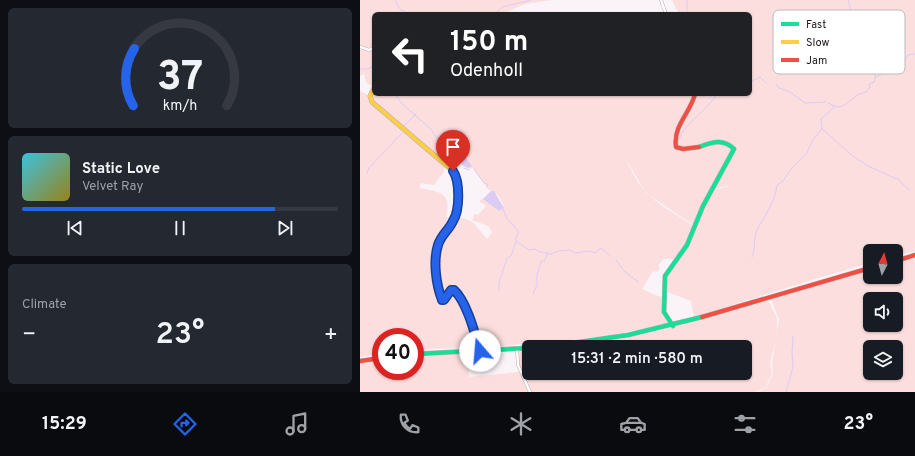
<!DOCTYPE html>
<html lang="en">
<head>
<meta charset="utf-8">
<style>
  :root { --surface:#171b24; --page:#242831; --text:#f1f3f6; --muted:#9ea1a6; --line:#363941; --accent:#2563eb }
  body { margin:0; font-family:Overpass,sans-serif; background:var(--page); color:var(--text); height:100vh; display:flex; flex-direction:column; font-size:15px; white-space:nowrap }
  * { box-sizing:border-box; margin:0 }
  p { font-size:13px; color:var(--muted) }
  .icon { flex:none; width:22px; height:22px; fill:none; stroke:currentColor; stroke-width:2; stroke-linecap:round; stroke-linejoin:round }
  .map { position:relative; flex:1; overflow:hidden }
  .drawer { display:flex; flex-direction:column; gap:8px; padding:8px; background:#0d0f14; width:360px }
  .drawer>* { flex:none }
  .guide { position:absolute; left:12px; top:12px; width:380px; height:84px; border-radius:6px; box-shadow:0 1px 3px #0004; background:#202124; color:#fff; overflow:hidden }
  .needle { width:26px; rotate:6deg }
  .controls { position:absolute; left:503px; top:244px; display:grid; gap:8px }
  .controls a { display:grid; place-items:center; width:40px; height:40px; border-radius:6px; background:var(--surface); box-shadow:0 1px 3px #0004; font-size:20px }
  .speed { position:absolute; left:12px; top:328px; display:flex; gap:8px; font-size:20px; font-weight:700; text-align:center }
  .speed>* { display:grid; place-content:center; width:52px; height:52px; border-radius:50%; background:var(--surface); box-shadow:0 1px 3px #0004; line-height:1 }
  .speed .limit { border:6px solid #d22; background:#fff; color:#111 }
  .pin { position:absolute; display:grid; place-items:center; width:34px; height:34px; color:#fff; margin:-41px -17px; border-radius:50% 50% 50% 0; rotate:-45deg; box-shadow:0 0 4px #0007 }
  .pin .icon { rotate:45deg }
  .me { position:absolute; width:44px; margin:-22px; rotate:342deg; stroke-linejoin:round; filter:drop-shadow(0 0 3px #0008) }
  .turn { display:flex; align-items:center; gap:14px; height:84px; padding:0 12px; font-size:18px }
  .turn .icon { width:52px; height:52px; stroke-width:2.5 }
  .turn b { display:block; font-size:28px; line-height:34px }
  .big { font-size:30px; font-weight:600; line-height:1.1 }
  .drawer .card { flex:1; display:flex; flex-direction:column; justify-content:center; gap:6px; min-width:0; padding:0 14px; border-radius:6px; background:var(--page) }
  .drawer .dial { align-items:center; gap:0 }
  .dial svg { height:104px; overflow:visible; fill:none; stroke:var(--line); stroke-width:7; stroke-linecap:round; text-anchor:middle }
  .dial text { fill:var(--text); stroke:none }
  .song { display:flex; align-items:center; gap:12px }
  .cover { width:48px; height:48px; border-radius:6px; background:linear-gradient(135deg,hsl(190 70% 55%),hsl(50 70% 35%)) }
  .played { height:4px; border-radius:2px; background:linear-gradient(90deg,var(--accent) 80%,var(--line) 80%) }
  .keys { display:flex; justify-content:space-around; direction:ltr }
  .heat { display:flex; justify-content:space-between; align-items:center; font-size:22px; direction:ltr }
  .trip { position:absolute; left:162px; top:340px; width:230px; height:40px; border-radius:6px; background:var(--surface); box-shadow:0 1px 3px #0004; font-weight:600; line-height:40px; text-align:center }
  .tab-bar { display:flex; height:64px; justify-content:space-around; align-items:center; background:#090b0e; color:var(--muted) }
  .tab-bar .icon { width:28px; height:28px }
  .tab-bar .current { color:var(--accent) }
  .tab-bar b { font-size:18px; color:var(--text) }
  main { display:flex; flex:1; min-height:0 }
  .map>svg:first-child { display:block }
</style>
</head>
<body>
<main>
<section class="drawer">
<div class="card dial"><svg viewBox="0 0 100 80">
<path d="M14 69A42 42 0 1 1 86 69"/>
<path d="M14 69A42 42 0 0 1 15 25" stroke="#2563eb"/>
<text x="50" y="56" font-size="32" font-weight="700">37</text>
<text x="50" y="72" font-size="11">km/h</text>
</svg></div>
<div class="card">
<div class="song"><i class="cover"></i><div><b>Static Love</b><p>Velvet Ray</p></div></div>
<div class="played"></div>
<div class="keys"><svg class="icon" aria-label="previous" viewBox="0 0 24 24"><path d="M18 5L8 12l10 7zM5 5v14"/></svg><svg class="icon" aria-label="pause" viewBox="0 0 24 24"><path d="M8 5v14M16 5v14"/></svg><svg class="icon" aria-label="next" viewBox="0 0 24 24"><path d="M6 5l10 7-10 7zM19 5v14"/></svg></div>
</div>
<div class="card"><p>Climate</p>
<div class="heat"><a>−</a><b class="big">23°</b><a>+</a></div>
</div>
</section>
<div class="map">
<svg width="555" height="392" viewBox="0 0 555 392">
  <rect width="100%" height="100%" fill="#faf3f7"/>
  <path fill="#fddede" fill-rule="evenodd" d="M0 0H191L165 4 142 14H14V86H11L6 82 4 74 0 76Z
    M312 0H555V251L536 256V251H510V263L455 279 334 317 331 301 305 291V276L327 245 340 214 353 190 366 187 370 185 354 189 374 149 362 140 349 141 331 149 317 147 316 130 336 94H390V14H319Z
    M14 89V94H335L334 99 318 124 316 148 322 152C340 149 350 139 370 144L373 149 335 226 286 193 267 161C282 198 303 206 334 226L326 244 315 259H303L298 266 300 268 297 272 293 271 282 289 298 296 303 297V306L310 323 242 337 120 348 110 320 118 348 55 349V337H21V354L0 357V91L9 96ZM101 152 100 161 108 169 113 168 115 171 129 190C138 192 140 199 144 206L139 211 123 198 119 201 126 206 118 215 115 214 112 220 128 226 132 232 127 239C110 219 114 218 86 217 92 192 80 192 60 188V183L74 185 83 173 85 166 93 170 100 157Z
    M555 257V392H398L406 388 413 374 412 363 419 320 411 299 510 270V277H536V262ZM510 299H536V325H510ZM510 347H536V373H510Z
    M408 300 417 318V335L410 363 412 374 405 388 394 392H171L159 365 158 351 169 350V373H385V347H200C271 341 340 321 408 300Z
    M110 352 109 377 159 372 169 392H0V362L21 359V371H55V356Z"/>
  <path fill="#dbccf4" d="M105 157 112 166 108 168 102 165V158Z
    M131 191H134L144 208 139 211 123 199Z"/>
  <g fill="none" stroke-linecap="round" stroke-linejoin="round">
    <path stroke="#dbccf4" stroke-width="1" d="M35 0 40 9 48 14
      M488 0C491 7 490 15 493 21 502 44 519 48 515 78
      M327 11V0
      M114 14 115 12 123 14
      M124 14H129
      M135 14 142 7 171 0
      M0 69H8L14 65
      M390 82 400 77 406 83
      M416 84 419 88 430 92 445 103 466 102
      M35 94 41 103 71 129 78 140 99 155 97 163
      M468 103 477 107 483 106 499 94 506 92 510 87 509 84 514 82 515 78C523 74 531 67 539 60L545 61 548 55 555 54
      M471 110 474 106
      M44 126 56 114
      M462 129 494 157 508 166 539 180 549 190
      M318 141C326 121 346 112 357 94
      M104 168 109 170
      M114 169 124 183 127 184V187
      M7 173 9 168 42 133
      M143 209 146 217 159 232 156 237V241L169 250 175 249 180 252 191 254 199 251 210 250 215 253 230 251 235 253 241 248 251 256
      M392 257C396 248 393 239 397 230 405 215 415 203 417 185L423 181 432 168 446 154 453 140 462 129 461 119 470 111
      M256 260 264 271 278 282
      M139 290V283L147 258 151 256 156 242
      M173 294 177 285V275L181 261H184L188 253
      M426 392 433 367 432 353 433 336"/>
    <g stroke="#b7afb4" stroke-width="3.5">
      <path id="street" d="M301 0 306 14
        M0 47 9 50 14 48
        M157 349 158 365 170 392"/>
    </g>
    <g stroke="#b7afb4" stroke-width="5">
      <path id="fast" d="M313 326 304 312 305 276 327 245 343 206 374 149C363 138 352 142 339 147
        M185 347 268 335 342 317
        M55 354 169 348"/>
    </g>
    <g stroke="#b7afb4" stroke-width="5">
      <path id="slow" d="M14 88 10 96 12 102 94 172C99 183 101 205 95 217 90 228 79 236 77 248 74 266 79 283 82 300H84L91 290H94L101 298"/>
    </g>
    <g stroke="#b7afb4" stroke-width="5">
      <path id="jam" d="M335 94C330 114 313 125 316 147L323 149 339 147
        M536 261 555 255
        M101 298 110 318 120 351
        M342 317 510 268
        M0 361 21 358"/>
    </g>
    <use href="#street" stroke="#fefdfe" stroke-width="2.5"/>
    <use href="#fast" stroke="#16e098" stroke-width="4"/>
    <use href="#slow" stroke="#ffcf43" stroke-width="4"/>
    <use href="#jam" stroke="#f24e42" stroke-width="4"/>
  </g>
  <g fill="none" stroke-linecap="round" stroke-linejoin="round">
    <g stroke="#184099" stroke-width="10">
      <path id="route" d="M93 171C100 181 100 210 93 221 89 230 81 235 78 245 73 261 76 284 82 300H84L91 290H94C107 302 115 334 120 351"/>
    </g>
    <use href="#route" stroke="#2563eb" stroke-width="7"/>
  </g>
  <rect x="413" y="10" width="132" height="64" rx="6" fill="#fff" stroke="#bdb9bc" stroke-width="1"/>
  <rect x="421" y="22" width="18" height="4" fill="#16e098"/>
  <rect x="421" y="40" width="18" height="4" fill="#ffcf43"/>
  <rect x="421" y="58" width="18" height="4" fill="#f24e42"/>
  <g font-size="11" fill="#22171e">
    <text x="446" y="28">Fast</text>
    <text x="446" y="46">Slow</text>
    <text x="446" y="64">Jam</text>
  </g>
</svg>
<div class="controls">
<a><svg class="needle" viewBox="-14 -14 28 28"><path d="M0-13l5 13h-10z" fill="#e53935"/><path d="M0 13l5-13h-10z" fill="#9ea1a6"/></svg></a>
<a><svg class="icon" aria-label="sound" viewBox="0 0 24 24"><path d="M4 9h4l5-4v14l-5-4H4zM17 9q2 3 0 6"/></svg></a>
<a><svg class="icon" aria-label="layers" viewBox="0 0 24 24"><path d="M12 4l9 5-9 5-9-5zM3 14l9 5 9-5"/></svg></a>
</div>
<div class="speed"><div class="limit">40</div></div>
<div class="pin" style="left:93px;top:171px;background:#d93025"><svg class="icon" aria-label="arrive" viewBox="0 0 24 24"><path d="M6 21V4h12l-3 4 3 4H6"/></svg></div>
<svg class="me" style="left:120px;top:351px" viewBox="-20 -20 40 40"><circle r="19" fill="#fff"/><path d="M0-13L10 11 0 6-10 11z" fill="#2563eb"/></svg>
<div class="trip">15:31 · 2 min · 580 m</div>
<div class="guide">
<div class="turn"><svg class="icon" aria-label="left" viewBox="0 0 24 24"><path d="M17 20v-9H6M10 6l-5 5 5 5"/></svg><div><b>150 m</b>Odenholl</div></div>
</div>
</div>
</main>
<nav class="tab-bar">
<b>15:29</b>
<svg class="icon current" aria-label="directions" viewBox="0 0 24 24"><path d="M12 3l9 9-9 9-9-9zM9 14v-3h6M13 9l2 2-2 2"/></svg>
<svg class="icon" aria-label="music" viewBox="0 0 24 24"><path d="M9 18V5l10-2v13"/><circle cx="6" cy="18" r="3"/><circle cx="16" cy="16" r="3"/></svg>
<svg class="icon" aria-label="phone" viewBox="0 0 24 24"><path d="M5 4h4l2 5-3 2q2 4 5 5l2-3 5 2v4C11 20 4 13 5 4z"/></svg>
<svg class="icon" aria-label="climate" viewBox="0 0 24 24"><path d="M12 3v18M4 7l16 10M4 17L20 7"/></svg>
<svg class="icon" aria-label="car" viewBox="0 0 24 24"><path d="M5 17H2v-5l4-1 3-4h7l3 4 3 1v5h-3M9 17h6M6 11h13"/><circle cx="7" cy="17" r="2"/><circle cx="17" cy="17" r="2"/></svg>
<svg class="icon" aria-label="filters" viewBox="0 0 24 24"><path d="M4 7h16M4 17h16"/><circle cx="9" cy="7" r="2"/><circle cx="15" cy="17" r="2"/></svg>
<b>23°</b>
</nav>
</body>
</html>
